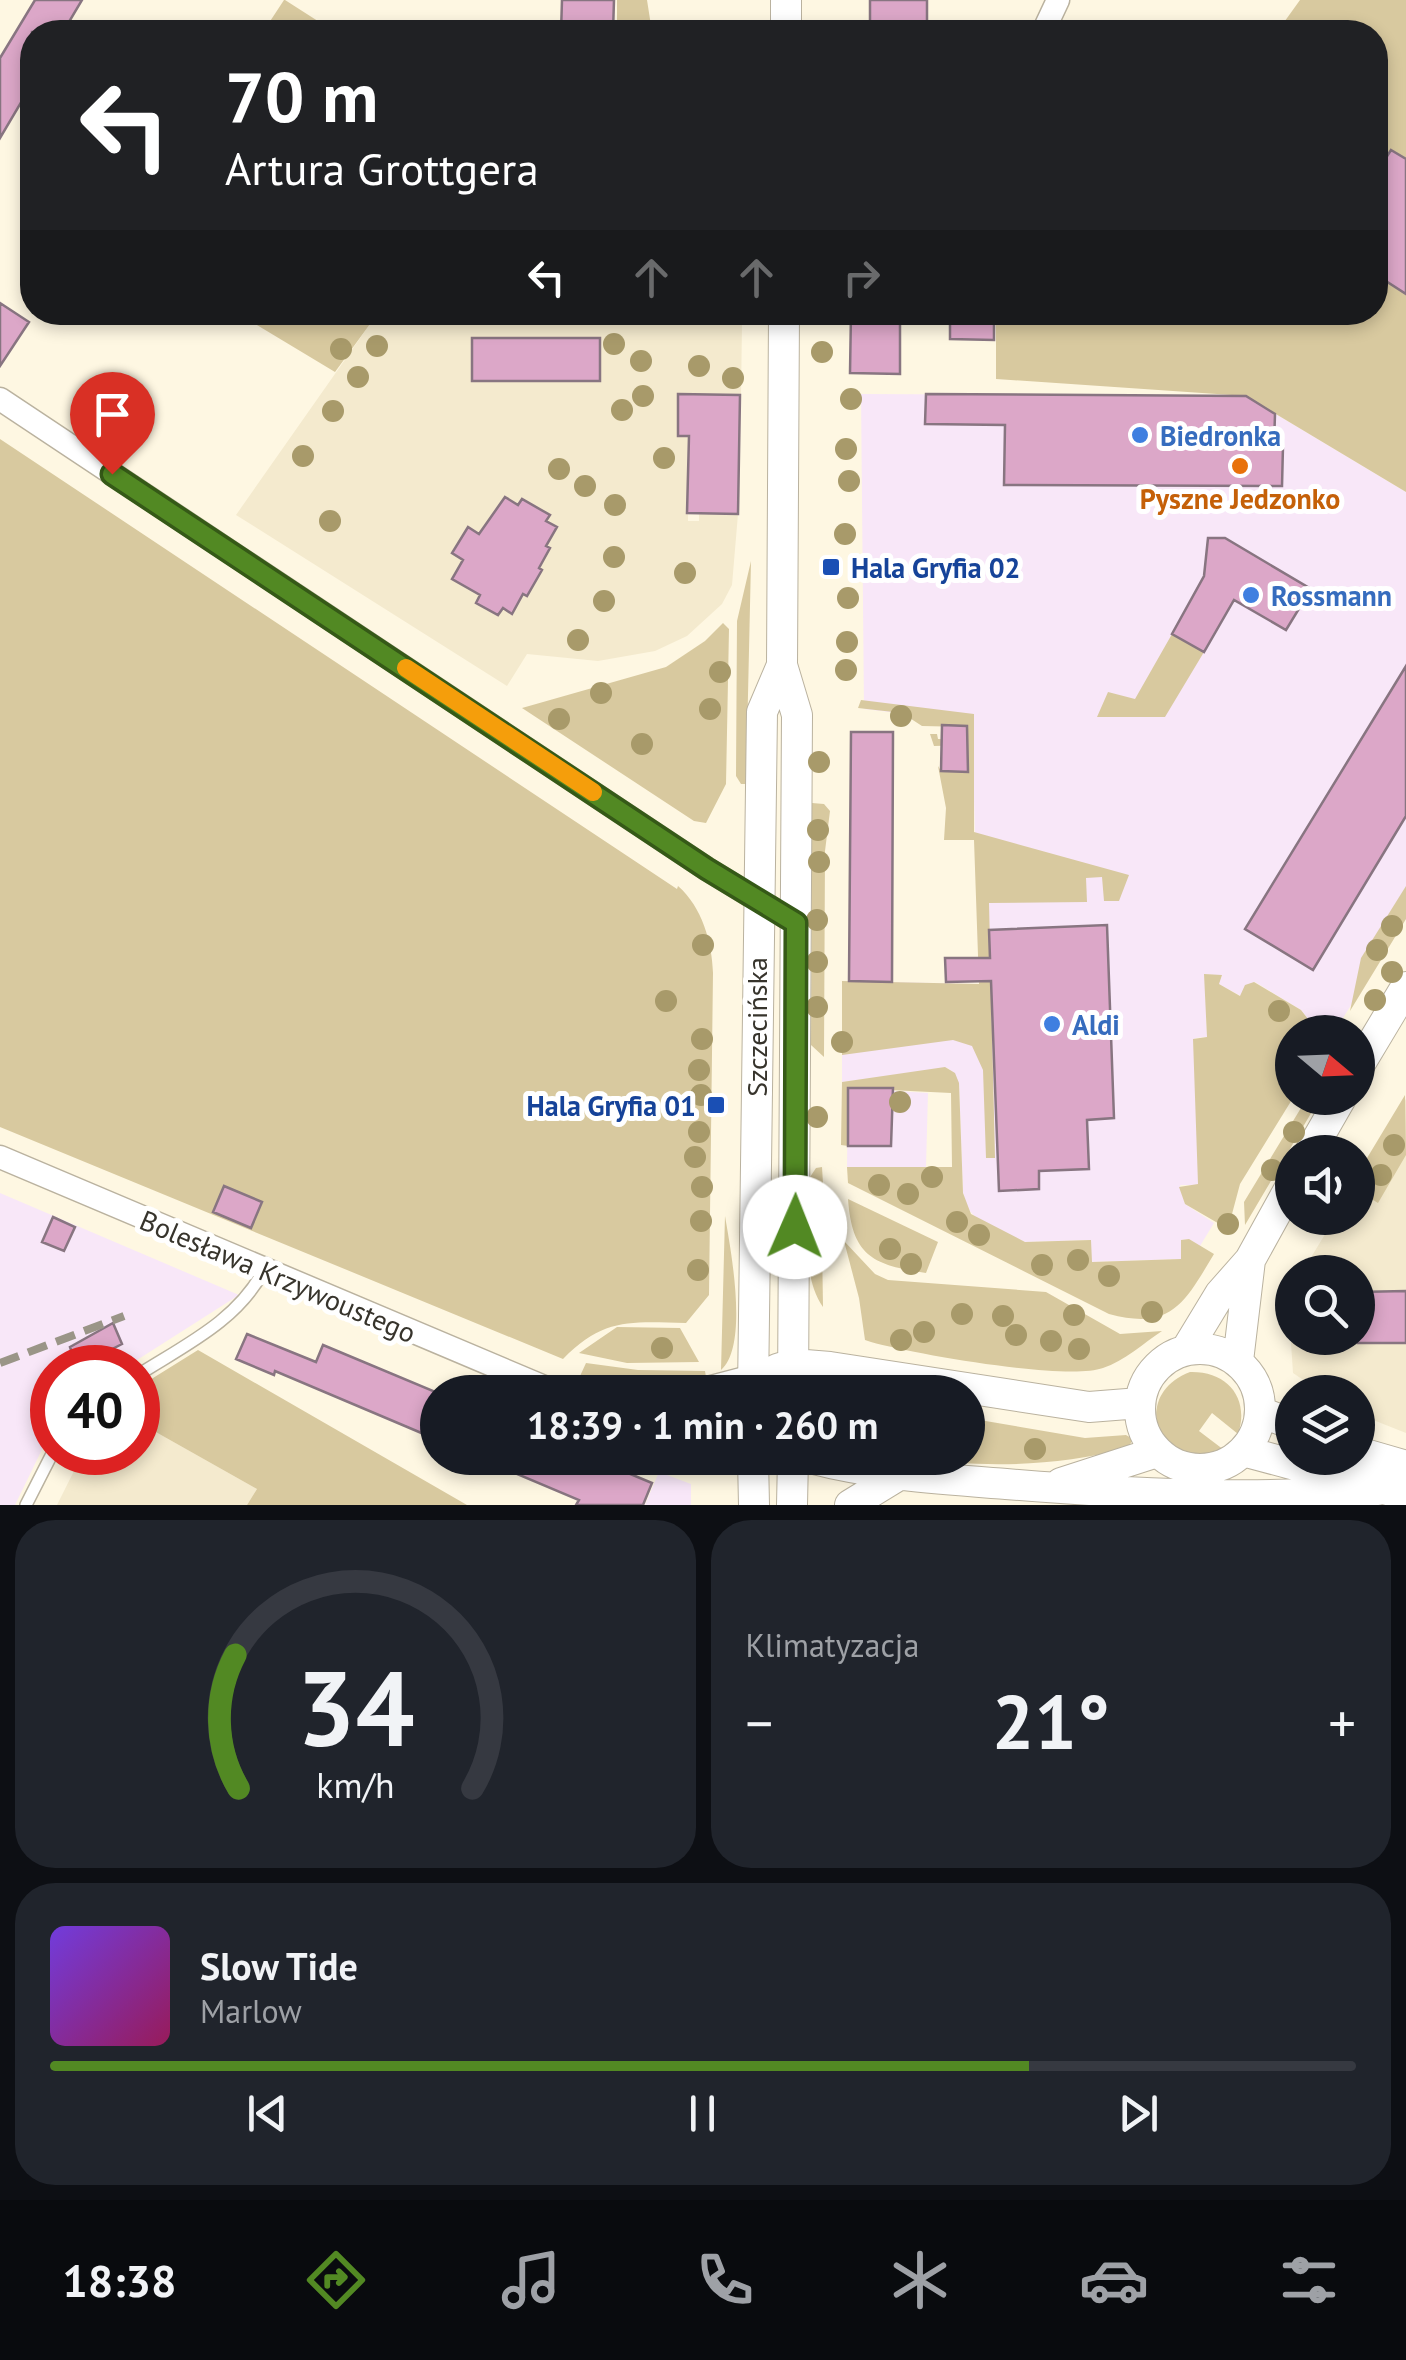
<!DOCTYPE html>
<html lang="pl">
<head>
<meta charset="utf-8">
<style>
  :root { --surface:#171b24; --page:#20242c; --text:#f1f3f6; --muted:#9ea1a6; --line:#363941; --accent:#528923 }
  body { margin:0; font-family:"PT Sans",sans-serif; background:var(--page); color:var(--text); height:100vh; display:flex; flex-direction:column; font-size:38px; white-space:nowrap }
  * { box-sizing:border-box; margin:0 }
  p { font-size:32px; color:var(--muted) }
  .icon { flex:none; width:55px; height:55px; fill:none; stroke:currentColor; stroke-width:2; stroke-linecap:round; stroke-linejoin:round }
  .map { position:relative; height:1505px; overflow:hidden }
  .drawer { display:flex; flex-direction:column; gap:15px; padding:15px; background:#0d0f14; flex:1 }
  .drawer>* { flex:none }
  .banner { position:absolute; left:20px; top:20px; width:1368px; height:305px; border-radius:40px; box-shadow:0 5px 15px #0003; background:#202124; color:#fff; overflow:hidden }
  .needle { width:65px; rotate:109deg }
  .buttons { position:absolute; left:1275px; top:1015px; display:grid; gap:20px }
  .buttons a { display:grid; place-items:center; width:100px; height:100px; border-radius:50%; background:var(--surface); box-shadow:0 5px 15px #0003; font-size:50px }
  .speed { position:absolute; left:30px; top:1345px; display:flex; gap:20px; font-size:50px; font-weight:700; text-align:center }
  .speed>* { display:grid; place-content:center; width:130px; height:130px; border-radius:50%; background:var(--surface); box-shadow:0 5px 15px #0003; line-height:1 }
  .speed .limit { border:15px solid #d22; background:#fff; color:#111 }
  .pin { position:absolute; display:grid; place-items:center; width:85px; height:85px; color:#fff; margin:-102px -42px; border-radius:50% 50% 50% 0; rotate:-45deg; box-shadow:0 0 10px #0007 }
  .pin .icon { rotate:45deg }
  .me { position:absolute; width:110px; margin:-55px; rotate:1deg; stroke-linejoin:round; filter:drop-shadow(0 0 8px #0008) }
  .turn { display:flex; align-items:center; gap:35px; height:210px; padding:0 40px; font-size:45px }
  .turn .icon { width:130px; height:130px; stroke-width:2.5 }
  .turn b { display:block; font-size:70px; line-height:85px }
  .lanes { display:flex; align-items:center; height:95px; padding:0 40px; background:#0003; justify-content:center; gap:50px; direction:ltr }
  .lanes .off { opacity:.35 }
  .big { font-size:75px; font-weight:800; line-height:1.1 }
  .drawer .card { flex:1; display:flex; flex-direction:column; justify-content:center; gap:15px; min-width:0; padding:0 35px; border-radius:40px; background:var(--page) }
  .drawer .dial { align-items:center; gap:0 }
  .dial svg { height:260px; overflow:visible; fill:none; stroke:var(--line); stroke-width:7; stroke-linecap:round; text-anchor:middle }
  .dial text { fill:var(--text); stroke:none }
  .song { display:flex; align-items:center; gap:30px }
  .cover { width:120px; height:120px; border-radius:15px; background:linear-gradient(135deg,hsl(260 70% 55%),hsl(330 70% 35%)) }
  .played { height:10px; border-radius:5px; background:linear-gradient(90deg,var(--accent) 75%,var(--line) 75%) }
  .keys { display:flex; justify-content:space-around; direction:ltr }
  .heat { display:flex; justify-content:space-between; align-items:center; font-size:55px; direction:ltr }
  .drawer .tiles { flex:1; display:grid; gap:15px; grid-template-columns:1fr 1fr }
  .card:last-child { grid-column:span 2 }
  .trip { position:absolute; left:420px; top:1375px; width:565px; height:100px; border-radius:50px; background:var(--surface); box-shadow:0 5px 15px #0003; font-weight:800; line-height:100px; text-align:center }
  .tab-bar { display:flex; height:160px; justify-content:space-around; align-items:center; background:#090b0e; color:var(--muted) }
  .tab-bar .icon { width:70px; height:70px }
  .tab-bar .current { color:var(--accent) }
  .tab-bar b { font-size:45px; color:var(--text) }
  .map>svg:first-child { display:block }
</style>
</head>
<body>
<div class="map">
<svg width="1406" height="1505" viewBox="0 0 1406 1505">
  <rect width="100%" height="100%" fill="#fef7e2"/>
  <path fill="#f8e7f8" d="M861 394 1246 396 1406 492V919L1334 1032H1318L1301 1010 1255 982 1247 985 1241 996 1218 984 1222 976 1205 974 1207 1037 1195 1038 1199 1185H1180L1185 1204 1214 1223 1200 1246 1189 1239 1181 1240V1259L1091 1262 1090 1240 1025 1242 979 1221 968 1209 963 1193 959 1083 948 1068 842 1082V981L979 984 972 722 864 709Z
    M848 1088 928 1093 926 1167H847Z
    M0 1193 239 1295 126 1367 52 1368V1429L15 1505H0Z
    M659 1472 691 1484V1505H645Z"/>
  <path fill="#f4eace" d="M370 324H742L741 395 679 394 678 435 689 437 688 521H699V513L738 514 732 585 722 604 687 636 655 651 598 661 527 654 507 686 236 515Z
    M1406 1099V1433L1358 1414V1392H1321L1293 1373 1288 1296 1292 1289V1338H1358V1272H1302L1335 1218H1358V1180Z
    M138 1422 257 1489 247 1505H57L83 1453 138 1452Z"/>
  <path fill="#d8c99f" d="M284 0H285L335 32H263Z
    M617 0H647L652 32H617Z
    M1300 0H1406V492L1246 396 996 379V313L1375 312V32H1277Z
    M725 312 742 324H370L335 372 237 313Z
    M0 439 677 889 678 886C702 907 712 942 713 973L709 1295 686 1323C632 1322 604 1317 563 1359L0 1127Z
    M751 561 746 784H741L736 776 737 621Z
    M723 623 729 629 726 784 706 823 694 821 522 708 666 667 705 641Z
    M1172 634 1204 652 1165 717H1097L1108 692 1135 699Z
    M861 700 974 714V832L1129 875 1119 901H1104L1102 877 1086 878 1087 902 989 903 995 1158H986L983 1070 972 1046 953 1040 842 1055V981L979 984 974 840H944L946 808 938 766 941 771 968 772V745L934 746 930 734H937L938 739 966 740 967 727 922 726 902 713 858 708Z
    M812 803 824 804 830 811 825 851 824 1057 811 1045Z
    M1406 886V919L1350 1011 1361 958Z
    M1204 974 1222 975 1219 984 1240 996 1245 985 1254 982 1301 1010 1318 1032H1292L1293 1098 1240 1184 1228 1229 1185 1204 1179 1187 1198 1184 1193 1039 1207 1037Z
    M945 1067 955 1073 959 1083 963 1193 971 1214 1025 1242 1091 1240 1092 1262 1181 1259V1240L1189 1239 1214 1254C1185 1302 1172 1331 1109 1314L848 1183 847 1167H952L951 1093 849 1088 848 1146 841 1145 842 1082Z
    M1405 1095 1406 1155 1378 1203 1362 1193 1358 1200V1173Z
    M1307 1098H1320L1245 1225 1244 1202Z
    M822 1167 826 1233 822 1243 823 1307C799 1273 810 1216 810 1177L816 1168Z
    M848 1199 938 1242 926 1273C874 1265 852 1257 848 1199Z
    M725 1216C731 1251 749 1346 721 1370Z
    M844 1241 875 1274 888 1280 1046 1292 1120 1334 1162 1331C1144 1343 1124 1361 1103 1368 1066 1381 914 1354 871 1342L865 1340 859 1298Z
    M617 1327 680 1328 699 1362 627 1363 579 1353Z
    M198 1350 467 1505H247L257 1489 138 1422 145 1383Z
    M586 1363 638 1370 705 1371 706 1377 608 1392 575 1387Z
    M1190 1372C1228 1371 1250 1399 1238 1434L1212 1413 1199 1431 1224 1450C1167 1485 1123 1398 1190 1372Z
    M968 1418 1085 1438 1126 1435 1133 1439 1128 1448C1054 1467 985 1468 910 1458H968Z"/>
  <path fill="#dca7c8" stroke="#887581" stroke-width="2.5" d="M35 0H82L63 32H32V84L0 138V58Z
    M562 0H614L613 32H561Z
    M870 0H927V32H870Z
    M1391 150 1406 159V294L1375 274V175Z
    M0 303 29 322 0 366Z
    M851 312H900V374L850 373Z
    M950 312H994V340L950 339Z
    M472 338H600V381H472Z
    M678 394 740 395 738 514 687 513 689 436H678Z
    M926 394 1246 396 1275 414 1274 446H1283L1282 486 1004 485 1005 425 925 424Z
    M505 497 518 505 522 499 550 515 546 521 557 527 546 546 550 548 539 568 542 570 527 596 523 594 512 614 503 608 498 615 476 603 480 595 452 579 463 560 452 553 468 527 479 534Z
    M1208 538H1225L1311 589 1286 630 1234 600 1204 652 1172 634 1204 576Z
    M1406 666V816L1313 970 1245 929Z
    M942 725 967 726 968 772 941 771Z
    M851 732H893L892 982 849 981Z
    M1107 925 1114 1118 1087 1120 1089 1169 1039 1171V1189L999 1191 991 981 946 982 945 958H990L989 930Z
    M848 1088H893L891 1146H848Z
    M224 1186 262 1202 251 1228 213 1212Z
    M53 1217 75 1227 64 1251 42 1242Z
    M1406 1291V1343H1358V1292Z
    M113 1323 122 1344 77 1367 70 1347Z
    M247 1334 316 1362 323 1345 438 1393V1440L275 1371 274 1375 236 1359Z
    M479 1458H592L652 1483 643 1505H576L579 1500Z"/>
  <g fill="none" stroke-linecap="round" stroke-linejoin="round">
    <g stroke="#bab29f" stroke-width="14">
      <path id="service" d="M138 1375C185 1345 237 1321 264 1270
        M26 1505 53 1452"/>
    </g>
    <g stroke="#bab29f" stroke-width="25">
      <path id="minor" d="M1043 32 1058 0
        M0 399 707 869 796 923
        M0 1157 556 1392
        M692 1392 753 1376"/>
    </g>
    <g stroke="#bab29f" stroke-width="32">
      <path id="tertiary" d="M786 32V0
        M784 312 782 665 797 715 793 1392
        M1358 1067 1406 987
        M1310 1152 1341 1098
        M1140 1409a60 60 0 1 1 120 0a60 60 0 1 1-120 0Z
        M1186 1350 1220 1294 1250 1260 1292 1184
        M1238 1361 1250 1260
        M777 1369 793 1364 830 1367 1089 1407 1140 1403
        M753 1392 762 712 782 665
        M1260 1412 1292 1424
        M1243 1451 1406 1495
        M1358 1452 1406 1466
        M753 1458 754 1505
        M810 1458C874 1475 940 1479 1006 1484 1129 1494 1254 1500 1377 1490
        M1061 1483 1157 1452
        M792 1505 793 1458
        M850 1505 899 1475"/>
    </g>
    <use href="#service" stroke="#fff" stroke-width="11"/>
    <use href="#minor" stroke="#fff" stroke-width="22"/>
    <use href="#tertiary" stroke="#fff" stroke-width="30"/>
    <path stroke="#9a9587" stroke-width="8" stroke-dasharray="20 10" stroke-linecap="butt" d="M0 1363 124 1316"/>
  </g>
  <g fill="#a89a6a">
    <circle cx="614" cy="344" r="11"/>
    <circle cx="377" cy="346" r="11"/>
    <circle cx="341" cy="349" r="11"/>
    <circle cx="822" cy="352" r="11"/>
    <circle cx="641" cy="361" r="11"/>
    <circle cx="699" cy="366" r="11"/>
    <circle cx="358" cy="377" r="11"/>
    <circle cx="733" cy="378" r="11"/>
    <circle cx="643" cy="396" r="11"/>
    <circle cx="851" cy="399" r="11"/>
    <circle cx="622" cy="410" r="11"/>
    <circle cx="333" cy="411" r="11"/>
    <circle cx="846" cy="449" r="11"/>
    <circle cx="303" cy="456" r="11"/>
    <circle cx="664" cy="458" r="11"/>
    <circle cx="559" cy="469" r="11"/>
    <circle cx="849" cy="481" r="11"/>
    <circle cx="585" cy="486" r="11"/>
    <circle cx="615" cy="505" r="11"/>
    <circle cx="330" cy="521" r="11"/>
    <circle cx="845" cy="534" r="11"/>
    <circle cx="614" cy="557" r="11"/>
    <circle cx="685" cy="573" r="11"/>
    <circle cx="848" cy="598" r="11"/>
    <circle cx="604" cy="601" r="11"/>
    <circle cx="578" cy="640" r="11"/>
    <circle cx="847" cy="642" r="11"/>
    <circle cx="846" cy="670" r="11"/>
    <circle cx="720" cy="672" r="11"/>
    <circle cx="601" cy="693" r="11"/>
    <circle cx="710" cy="709" r="11"/>
    <circle cx="901" cy="716" r="11"/>
    <circle cx="559" cy="719" r="11"/>
    <circle cx="642" cy="744" r="11"/>
    <circle cx="819" cy="762" r="11"/>
    <circle cx="818" cy="830" r="11"/>
    <circle cx="819" cy="862" r="11"/>
    <circle cx="817" cy="920" r="11"/>
    <circle cx="1392" cy="926" r="11"/>
    <circle cx="703" cy="945" r="11"/>
    <circle cx="1377" cy="950" r="11"/>
    <circle cx="817" cy="962" r="11"/>
    <circle cx="1392" cy="972" r="11"/>
    <circle cx="1375" cy="1000" r="11"/>
    <circle cx="666" cy="1001" r="11"/>
    <circle cx="817" cy="1007" r="11"/>
    <circle cx="1279" cy="1011" r="11"/>
    <circle cx="702" cy="1039" r="11"/>
    <circle cx="842" cy="1042" r="11"/>
    <circle cx="699" cy="1070" r="11"/>
    <circle cx="701" cy="1095" r="11"/>
    <circle cx="900" cy="1102" r="11"/>
    <circle cx="817" cy="1117" r="11"/>
    <circle cx="699" cy="1132" r="11"/>
    <circle cx="1294" cy="1132" r="11"/>
    <circle cx="1394" cy="1145" r="11"/>
    <circle cx="695" cy="1157" r="11"/>
    <circle cx="1272" cy="1170" r="11"/>
    <circle cx="1381" cy="1175" r="11"/>
    <circle cx="932" cy="1177" r="11"/>
    <circle cx="879" cy="1185" r="11"/>
    <circle cx="702" cy="1187" r="11"/>
    <circle cx="816" cy="1193" r="11"/>
    <circle cx="908" cy="1194" r="11"/>
    <circle cx="701" cy="1221" r="11"/>
    <circle cx="957" cy="1222" r="11"/>
    <circle cx="1228" cy="1224" r="11"/>
    <circle cx="979" cy="1235" r="11"/>
    <circle cx="819" cy="1236" r="11"/>
    <circle cx="890" cy="1249" r="11"/>
    <circle cx="1078" cy="1260" r="11"/>
    <circle cx="911" cy="1264" r="11"/>
    <circle cx="1042" cy="1265" r="11"/>
    <circle cx="698" cy="1270" r="11"/>
    <circle cx="1109" cy="1276" r="11"/>
    <circle cx="1152" cy="1312" r="11"/>
    <circle cx="962" cy="1314" r="11"/>
    <circle cx="1074" cy="1315" r="11"/>
    <circle cx="1003" cy="1316" r="11"/>
    <circle cx="924" cy="1332" r="11"/>
    <circle cx="1016" cy="1335" r="11"/>
    <circle cx="901" cy="1340" r="11"/>
    <circle cx="1051" cy="1341" r="11"/>
    <circle cx="662" cy="1348" r="11"/>
    <circle cx="1079" cy="1349" r="11"/>
    <circle cx="1035" cy="1449" r="11"/>
  </g>
  <g fill="none" stroke-linecap="round" stroke-linejoin="round">
    <g stroke="#355917" stroke-width="25">
      <path id="route" d="M112 474 707 869 796 923 795 1227"/>
    </g>
    <use href="#route" stroke="#528923" stroke-width="18"/>
    <path stroke="#f59e0b" stroke-width="18" d="M406 668 593 792"/>
  </g>
  <g fill="#3f7fe0" stroke="#fff" stroke-width="4">
    <circle cx="1140" cy="435" r="10"/>
    <circle cx="1251" cy="595" r="10"/>
    <circle cx="1052" cy="1024" r="10"/>
  </g>
  <circle fill="#e8710a" stroke="#fff" stroke-width="4" cx="1240" cy="466" r="10"/>
  <g fill="#1a4fb4" stroke="#fff" stroke-width="4">
    <rect x="821" y="557" width="20" height="20" rx="5"/>
    <rect x="706" y="1095" width="20" height="20" rx="5"/>
  </g>
  <g text-anchor="middle" dominant-baseline="central" stroke-width="10" stroke-linejoin="round" paint-order="stroke">
    <g font-size="28" font-weight="bold" fill="#366cbe" stroke="#fff" text-anchor="start">
      <text x="1160" y="435">Biedronka</text>
      <text x="1271" y="595">Rossmann</text>
      <text x="1072" y="1024">Aldi</text>
    </g>
    <g font-size="28" font-weight="bold" fill="#c56008" stroke="#fff">
      <text x="1240" y="498">Pyszne Jedzonko</text>
    </g>
    <g font-size="28" font-weight="bold" fill="#164399" stroke="#fff" text-anchor="start">
      <text x="851" y="567">Hala Gryfia 02</text>
      <text x="696" y="1105" text-anchor="end">Hala Gryfia 01</text>
    </g>
    <g font-size="28" fill="#37342c" stroke="#fff">
      <text transform="translate(756 1027) rotate(-90)">Szczecińska</text>
      <text transform="translate(278 1276) rotate(23)">Bolesława Krzywoustego</text>
    </g>
  </g>
</svg>
<div class="buttons">
<a><svg class="needle" viewBox="-14 -14 28 28"><path d="M0-13l5 13h-10z" fill="#e53935"/><path d="M0 13l5-13h-10z" fill="#9ea1a6"/></svg></a>
<a><svg class="icon" aria-label="sound" viewBox="0 0 24 24"><path d="M4 9h4l5-4v14l-5-4H4zM17 9q2 3 0 6"/></svg></a>
<a><svg class="icon" aria-label="search" viewBox="0 0 24 24"><circle cx="10" cy="10" r="6"/><path d="M15 15l6 6"/></svg></a>
<a><svg class="icon" aria-label="layers" viewBox="0 0 24 24"><path d="M12 4l9 5-9 5-9-5zM3 14l9 5 9-5"/></svg></a>
</div>
<div class="speed"><div class="limit">40</div></div>
<div class="pin" style="left:112px;top:474px;background:#d93025"><svg class="icon" aria-label="arrive" viewBox="0 0 24 24"><path d="M6 21V4h12l-3 4 3 4H6"/></svg></div>
<svg class="me" style="left:795px;top:1227px" viewBox="-20 -20 40 40"><circle r="19" fill="#fff"/><path d="M0-13L10 11 0 6-10 11z" fill="#528923"/></svg>
<div class="trip">18:39 · 1 min · 260 m</div>
<div class="banner">
<div class="turn"><svg class="icon" aria-label="left" viewBox="0 0 24 24"><path d="M17 20v-9H6M10 6l-5 5 5 5"/></svg><div><b>70 m</b>Artura Grottgera</div></div>
<div class="lanes"><svg class="icon" aria-label="left" viewBox="0 0 24 24"><path d="M17 20v-9H6M10 6l-5 5 5 5"/></svg><svg class="icon off" aria-label="ahead" viewBox="0 0 24 24"><path d="M12 20V5M6 11l6-6 6 6"/></svg><svg class="icon off" aria-label="ahead" viewBox="0 0 24 24"><path d="M12 20V5M6 11l6-6 6 6"/></svg><svg class="icon off" aria-label="right" viewBox="0 0 24 24"><path d="M7 20v-9h11M14 6l5 5-5 5"/></svg></div>
</div>
</div>
<section class="drawer">
<div class="tiles">
<div class="card dial"><svg viewBox="0 0 100 80">
<path d="M14 69A42 42 0 1 1 86 69"/>
<path d="M14 69A42 42 0 0 1 13 28" stroke="#528923"/>
<text x="50" y="56" font-size="32" font-weight="700">34</text>
<text x="50" y="72" font-size="11">km/h</text>
</svg></div>
<div class="card"><p>Klimatyzacja</p>
<div class="heat"><a>−</a><b class="big">21°</b><a>+</a></div>
</div>
<div class="card">
<div class="song"><i class="cover"></i><div><b>Slow Tide</b><p>Marlow</p></div></div>
<div class="played"></div>
<div class="keys"><svg class="icon" aria-label="previous" viewBox="0 0 24 24"><path d="M18 5L8 12l10 7zM5 5v14"/></svg><svg class="icon" aria-label="pause" viewBox="0 0 24 24"><path d="M8 5v14M16 5v14"/></svg><svg class="icon" aria-label="next" viewBox="0 0 24 24"><path d="M6 5l10 7-10 7zM19 5v14"/></svg></div>
</div>
</div>
</section>
<nav class="tab-bar">
<b>18:38</b>
<svg class="icon current" aria-label="directions" viewBox="0 0 24 24"><path d="M12 3l9 9-9 9-9-9zM9 14v-3h6M13 9l2 2-2 2"/></svg>
<svg class="icon" aria-label="music" viewBox="0 0 24 24"><path d="M9 18V5l10-2v13"/><circle cx="6" cy="18" r="3"/><circle cx="16" cy="16" r="3"/></svg>
<svg class="icon" aria-label="phone" viewBox="0 0 24 24"><path d="M5 4h4l2 5-3 2q2 4 5 5l2-3 5 2v4C11 20 4 13 5 4z"/></svg>
<svg class="icon" aria-label="climate" viewBox="0 0 24 24"><path d="M12 3v18M4 7l16 10M4 17L20 7"/></svg>
<svg class="icon" aria-label="car" viewBox="0 0 24 24"><path d="M5 17H2v-5l4-1 3-4h7l3 4 3 1v5h-3M9 17h6M6 11h13"/><circle cx="7" cy="17" r="2"/><circle cx="17" cy="17" r="2"/></svg>
<svg class="icon" aria-label="filters" viewBox="0 0 24 24"><path d="M4 7h16M4 17h16"/><circle cx="9" cy="7" r="2"/><circle cx="15" cy="17" r="2"/></svg>
</nav>
</body>
</html>
